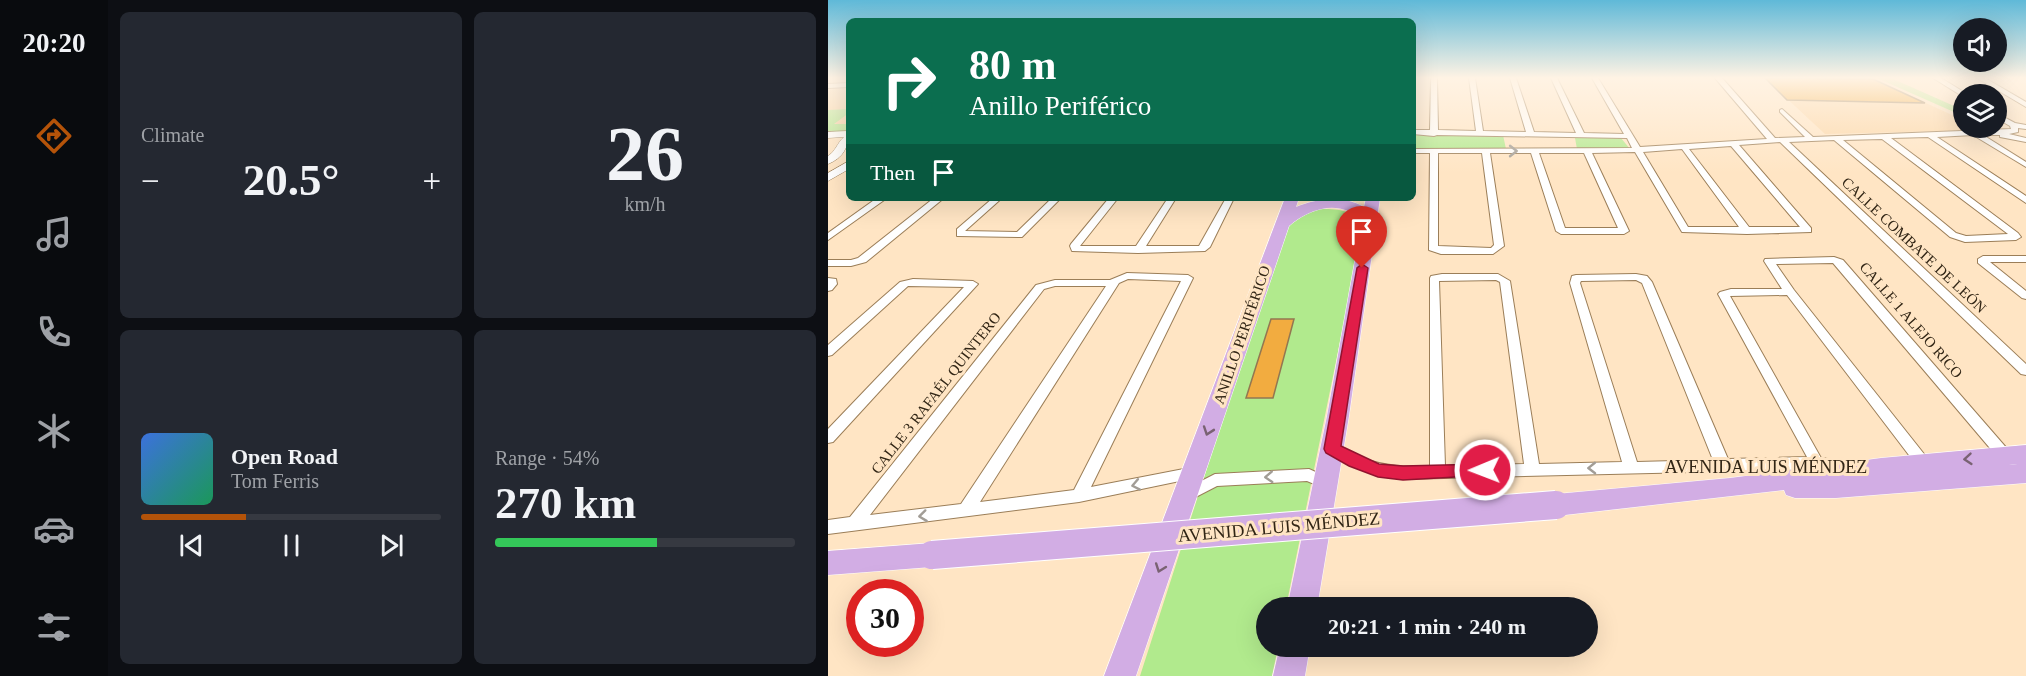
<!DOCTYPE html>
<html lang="en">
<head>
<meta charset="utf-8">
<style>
  :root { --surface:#171b24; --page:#242831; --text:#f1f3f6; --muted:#9ea1a6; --line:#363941; --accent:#b45309 }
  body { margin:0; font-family:"Times New Roman",serif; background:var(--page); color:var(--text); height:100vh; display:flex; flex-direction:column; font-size:22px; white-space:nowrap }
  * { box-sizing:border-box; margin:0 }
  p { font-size:20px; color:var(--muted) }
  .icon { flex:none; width:33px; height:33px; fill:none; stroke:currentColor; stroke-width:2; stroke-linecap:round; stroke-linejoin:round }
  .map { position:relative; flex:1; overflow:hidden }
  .sheet { display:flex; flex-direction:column; gap:12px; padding:12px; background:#0d0f14; width:720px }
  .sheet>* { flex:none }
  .top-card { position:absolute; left:18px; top:18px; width:570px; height:183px; border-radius:9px; box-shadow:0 6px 24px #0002; background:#0b6e4f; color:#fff; overflow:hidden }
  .buttons { position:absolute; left:1125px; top:18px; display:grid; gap:12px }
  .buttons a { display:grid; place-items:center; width:54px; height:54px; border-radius:50%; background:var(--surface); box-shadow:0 6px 24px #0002; font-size:30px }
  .speed { position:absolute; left:18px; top:579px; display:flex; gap:12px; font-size:30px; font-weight:700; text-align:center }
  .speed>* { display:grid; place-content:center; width:78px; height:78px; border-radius:50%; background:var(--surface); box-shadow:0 6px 24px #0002; line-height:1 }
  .speed .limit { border:9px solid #d22; background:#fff; color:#111 }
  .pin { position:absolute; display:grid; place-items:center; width:51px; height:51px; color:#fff; margin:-62px -26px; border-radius:50% 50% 50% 0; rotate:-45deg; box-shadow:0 0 6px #0007 }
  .pin .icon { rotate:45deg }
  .me { position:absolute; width:66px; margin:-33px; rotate:269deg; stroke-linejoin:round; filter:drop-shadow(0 0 4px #0008) }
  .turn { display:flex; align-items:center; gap:21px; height:126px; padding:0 24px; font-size:27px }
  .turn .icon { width:78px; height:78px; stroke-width:2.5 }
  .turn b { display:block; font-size:42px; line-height:51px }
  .then { display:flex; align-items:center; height:57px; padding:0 24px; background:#0003; gap:12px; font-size:22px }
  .big { font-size:45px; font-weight:700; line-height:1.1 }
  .sheet .tile { flex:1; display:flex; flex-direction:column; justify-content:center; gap:9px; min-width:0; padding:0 21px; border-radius:9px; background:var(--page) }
  .sheet .dial { align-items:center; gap:0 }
  .dial b { font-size:78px; line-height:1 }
  .song { display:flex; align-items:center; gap:18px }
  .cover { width:72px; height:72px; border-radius:9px; background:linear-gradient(135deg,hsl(220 70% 55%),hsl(150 70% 35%)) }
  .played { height:6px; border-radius:3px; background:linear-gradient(90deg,var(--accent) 35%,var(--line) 35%) }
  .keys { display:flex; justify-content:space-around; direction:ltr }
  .heat { display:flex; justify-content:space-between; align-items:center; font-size:33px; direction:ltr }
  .charge { height:9px; border-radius:4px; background:linear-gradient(90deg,#34c759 54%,var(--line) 0) }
  .sheet .tiles { flex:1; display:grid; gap:12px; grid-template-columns:repeat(2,1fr) }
  .trip { position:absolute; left:428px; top:597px; width:342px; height:60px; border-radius:30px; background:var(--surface); box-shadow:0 6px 24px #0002; font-weight:700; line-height:60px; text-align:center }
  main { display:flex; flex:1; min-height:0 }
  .tab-bar { display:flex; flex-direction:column; width:108px; justify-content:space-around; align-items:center; background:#090b0e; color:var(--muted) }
  .tab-bar .icon { width:42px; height:42px }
  .tab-bar .current { color:var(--accent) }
  .tab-bar b { font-size:27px; color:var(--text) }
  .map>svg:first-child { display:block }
</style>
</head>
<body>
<main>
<nav class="tab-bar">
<b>20:20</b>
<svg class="icon current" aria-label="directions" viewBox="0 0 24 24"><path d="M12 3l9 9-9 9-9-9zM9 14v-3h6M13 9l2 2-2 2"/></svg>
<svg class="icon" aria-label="music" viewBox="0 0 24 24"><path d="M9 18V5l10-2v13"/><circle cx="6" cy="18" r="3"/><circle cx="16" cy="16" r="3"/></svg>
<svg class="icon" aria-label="phone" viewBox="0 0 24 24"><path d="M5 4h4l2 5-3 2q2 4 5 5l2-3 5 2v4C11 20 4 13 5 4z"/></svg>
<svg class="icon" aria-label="climate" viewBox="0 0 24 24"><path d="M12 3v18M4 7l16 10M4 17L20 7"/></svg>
<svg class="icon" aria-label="car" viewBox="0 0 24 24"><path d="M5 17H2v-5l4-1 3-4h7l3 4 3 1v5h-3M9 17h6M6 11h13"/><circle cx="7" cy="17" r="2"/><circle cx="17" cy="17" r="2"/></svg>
<svg class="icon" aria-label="filters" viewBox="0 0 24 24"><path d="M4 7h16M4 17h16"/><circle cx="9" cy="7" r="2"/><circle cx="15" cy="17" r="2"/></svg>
</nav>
<section class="sheet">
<div class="tiles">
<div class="tile"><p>Climate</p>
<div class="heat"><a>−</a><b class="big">20.5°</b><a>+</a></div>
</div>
<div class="tile dial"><b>26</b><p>km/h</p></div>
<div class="tile">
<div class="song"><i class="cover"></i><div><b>Open Road</b><p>Tom Ferris</p></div></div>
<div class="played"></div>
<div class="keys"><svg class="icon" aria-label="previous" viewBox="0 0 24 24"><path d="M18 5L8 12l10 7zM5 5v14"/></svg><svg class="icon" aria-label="pause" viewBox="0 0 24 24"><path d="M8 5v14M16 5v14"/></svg><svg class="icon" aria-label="next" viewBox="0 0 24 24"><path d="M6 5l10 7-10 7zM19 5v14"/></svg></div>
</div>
<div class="tile"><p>Range · 54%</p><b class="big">270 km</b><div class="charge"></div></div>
</div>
</section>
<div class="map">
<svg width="1198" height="676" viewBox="0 0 1198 676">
  <rect width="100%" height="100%" fill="#ffe5c4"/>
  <path fill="#fcd7a8" d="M937 78H1043L1135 120 1136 128 1157 130 997 134Z
    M21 88V131L0 133V90Z"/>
  <path fill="#b1ea8d" d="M1049 78H1063L1135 110V116Z
    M21 109V113L6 124H21V131L0 133V110Z
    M585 135H675L678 149H585Z
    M747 138H793L802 149H749Z
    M490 209C509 209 523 209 536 224L458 607 438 608V646L450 647 444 676H312L457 226 465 218Z"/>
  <path fill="#f2ac40" stroke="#937751" stroke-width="1.5" d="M937 78 1045 79 1097 103 959 100Z
    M443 319H466L445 398H418Z"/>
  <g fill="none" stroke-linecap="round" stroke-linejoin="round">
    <g stroke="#9b7e58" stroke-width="2">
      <path id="minor" d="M603 78H609L610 130 648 131 641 78H647L655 131 698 132 682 78H688L706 132 748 133 723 78H729L756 133 796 134 764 78H770L812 147 939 139 887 78H894L947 138 977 137 952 112V110L954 109 985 137 1183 129 1182 126 1168 118V113L1187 123 1198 125V129L1190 128V132L1181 134 1198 138V142L1172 137V135H1155L1198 162V167L1145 135 1109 137 1198 196V203L1100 137 1063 138 1190 233 1193 237 1188 240 1137 242 1122 237 1006 140 961 142 1198 364V375L1193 374 952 142 911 145 983 228V232L919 234 854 232 807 152 764 153 801 231 796 234H733L728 231 703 153H662L676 246 665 254H613L601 250 602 153H585V149L804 148 799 138 609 135 606 136 585 134V130H602ZM1054 139 1180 234 1138 236 1128 233 1015 140ZM903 146 972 227H921L861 149ZM854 149 911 227H860L815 152ZM610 153H654L666 245 663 248 610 246ZM711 153H756L790 228H737Z
        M1105 78H1113L1139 94 1134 96Z
        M1149 78H1157L1198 102V107Z
        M21 83V87L0 88V84Z
        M49 198H59L0 240V233Z
        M106 198H116L38 262 23 266H0V260H23L30 258Z
        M165 198H174L137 231 189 232 224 198H233L194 237 129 236V229Z
        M281 198H290L252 246H308L340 198H348L318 246H371L398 198H406L382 247 377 251 310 253 244 251 242 246 243 244Z
        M1155 256H1198V262H1162L1198 291V299L1194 298 1150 263V259Z
        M1006 257 1015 260 1182 452 1184 456 1182 460 1177 462 1172 460 1005 263 948 264 966 290 1100 459 1102 463 1100 467 1095 469 1090 467 959 295 902 296 993 458 1027 461 1029 465 1027 469 1022 471 989 469 575 479 533 469 499 453 497 449 499 445 504 443C515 447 525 454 535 458 557 467 579 467 602 466V278L603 276 614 274H670L682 281 711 464 794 462 742 283 744 276 748 275 808 274 819 276 824 282 900 459 979 457 890 294 892 292 903 289H954L936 261 937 259ZM668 280 672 282 696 464 617 466 611 281ZM808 280 814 283 885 460 809 462 752 283 753 281Z
        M299 273 360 275 365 278 263 487 366 467 371 469 374 473 371 477 251 502 0 534V520L22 517 208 285 227 280H282ZM300 279 353 281 246 490 152 502 291 283ZM227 286H278L133 504 42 515 216 289Z
        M0 278 8 279 9 284 4 290 0 291Z
        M85 279 145 281 150 284 5 442 0 443V429L136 287 80 286 4 355 0 356V345L72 282Z
        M481 469 503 479 506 483 503 487 498 489 479 481 389 486 358 502 352 500 350 496 352 492 387 474Z"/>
    </g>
    <g stroke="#9b7e58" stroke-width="1">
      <path id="tertiary" d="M21 131C21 147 15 158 0 164V156C8 151 9 143 16 137L0 138V132Z
        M21 161V169L0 181V173Z"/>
    </g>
    <g stroke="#fff" stroke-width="1">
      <path id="primary" d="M457 198H471L468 207C491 198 514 195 536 207L538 198H552L521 416 489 608H459L499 416 534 221C513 198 481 208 461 226L308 676H276Z
        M1198 445V463L1181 465 1198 463V483L1008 498H967L958 495 956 490 728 516 719 512 715 505 719 498 728 494 902 478 1053 458Z
        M104 543 114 546 118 555 114 564 104 567 0 575V551Z
        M452 646H482L477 676H445Z"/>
    </g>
    <use href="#minor" fill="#fff" fill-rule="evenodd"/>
    <use href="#tertiary" fill="#fff" fill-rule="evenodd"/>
    <use href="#primary" fill="#d2ade4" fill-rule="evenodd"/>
    <g stroke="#fff" stroke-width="30" stroke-linecap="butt">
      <path id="primary-bridge" d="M104 555 728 505"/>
    </g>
    <use href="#primary-bridge" stroke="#d2ade4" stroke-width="28"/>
  </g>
  <defs><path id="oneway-chevron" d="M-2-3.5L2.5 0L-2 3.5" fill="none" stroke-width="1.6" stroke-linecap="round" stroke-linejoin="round" transform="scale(1.5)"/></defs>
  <g stroke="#a29d96">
    <use href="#oneway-chevron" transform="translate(685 151)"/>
    <use href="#oneway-chevron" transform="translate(764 468) rotate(179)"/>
    <use href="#oneway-chevron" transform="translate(441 477) rotate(177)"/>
    <use href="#oneway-chevron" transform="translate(308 485) rotate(169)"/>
    <use href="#oneway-chevron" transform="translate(95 516) rotate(173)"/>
  </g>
  <g stroke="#796272">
    <use href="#oneway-chevron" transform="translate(380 431) rotate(109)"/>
    <use href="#oneway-chevron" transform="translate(1140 459) rotate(175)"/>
    <use href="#oneway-chevron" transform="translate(332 568) rotate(110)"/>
  </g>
  <linearGradient id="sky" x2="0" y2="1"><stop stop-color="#5fb9d8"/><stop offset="0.45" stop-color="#fff3e4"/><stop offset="1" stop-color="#fff3e4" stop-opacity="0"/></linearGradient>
  <rect width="1198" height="173" fill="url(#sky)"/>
  <path fill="#e11d48" stroke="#92132f" stroke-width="1.5" d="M534 264 540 268 513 446 551 464 575 466 657 464 663 466 666 470 663 475 575 480 550 477 521 466 498 453 496 449 529 268Z"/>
  <g text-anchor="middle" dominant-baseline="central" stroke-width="6" stroke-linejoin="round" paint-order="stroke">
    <g font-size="15" fill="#312515" stroke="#ffe5c4">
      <text transform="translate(1086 245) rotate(43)">CALLE COMBATE DE LEÓN</text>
      <text transform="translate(1083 320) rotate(49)">CALLE 1 ALEJO RICO</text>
      <text transform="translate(414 335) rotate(-71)">ANILLO PERIFÉRICO</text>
      <text transform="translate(108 393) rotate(-52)">CALLE 3 RAFAÉL QUINTERO</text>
    </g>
    <g font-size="18" fill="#312515" stroke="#ffe5c4">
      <text x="938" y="467">AVENIDA LUIS MÉNDEZ</text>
      <text transform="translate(451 527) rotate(-5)">AVENIDA LUIS MÉNDEZ</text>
    </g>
  </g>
</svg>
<div class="buttons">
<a><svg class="icon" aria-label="sound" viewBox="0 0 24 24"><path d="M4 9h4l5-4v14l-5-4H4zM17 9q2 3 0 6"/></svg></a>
<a><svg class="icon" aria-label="layers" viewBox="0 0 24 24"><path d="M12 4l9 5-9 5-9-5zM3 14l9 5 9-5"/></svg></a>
</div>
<div class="speed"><div class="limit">30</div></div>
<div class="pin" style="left:534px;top:268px;background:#d93025"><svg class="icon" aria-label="arrive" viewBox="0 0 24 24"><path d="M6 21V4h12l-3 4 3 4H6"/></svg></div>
<svg class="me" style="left:657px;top:470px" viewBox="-20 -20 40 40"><circle r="17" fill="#e11d48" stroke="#fff" stroke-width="3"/><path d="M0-11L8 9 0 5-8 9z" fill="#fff"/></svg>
<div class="trip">20:21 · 1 min · 240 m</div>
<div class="top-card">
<div class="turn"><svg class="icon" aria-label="right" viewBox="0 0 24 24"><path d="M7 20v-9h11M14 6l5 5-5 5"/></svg><div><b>80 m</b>Anillo Periférico</div></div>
<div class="then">Then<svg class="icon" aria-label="arrive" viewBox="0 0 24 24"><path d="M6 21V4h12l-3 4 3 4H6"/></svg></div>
</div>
</div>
</main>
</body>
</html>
